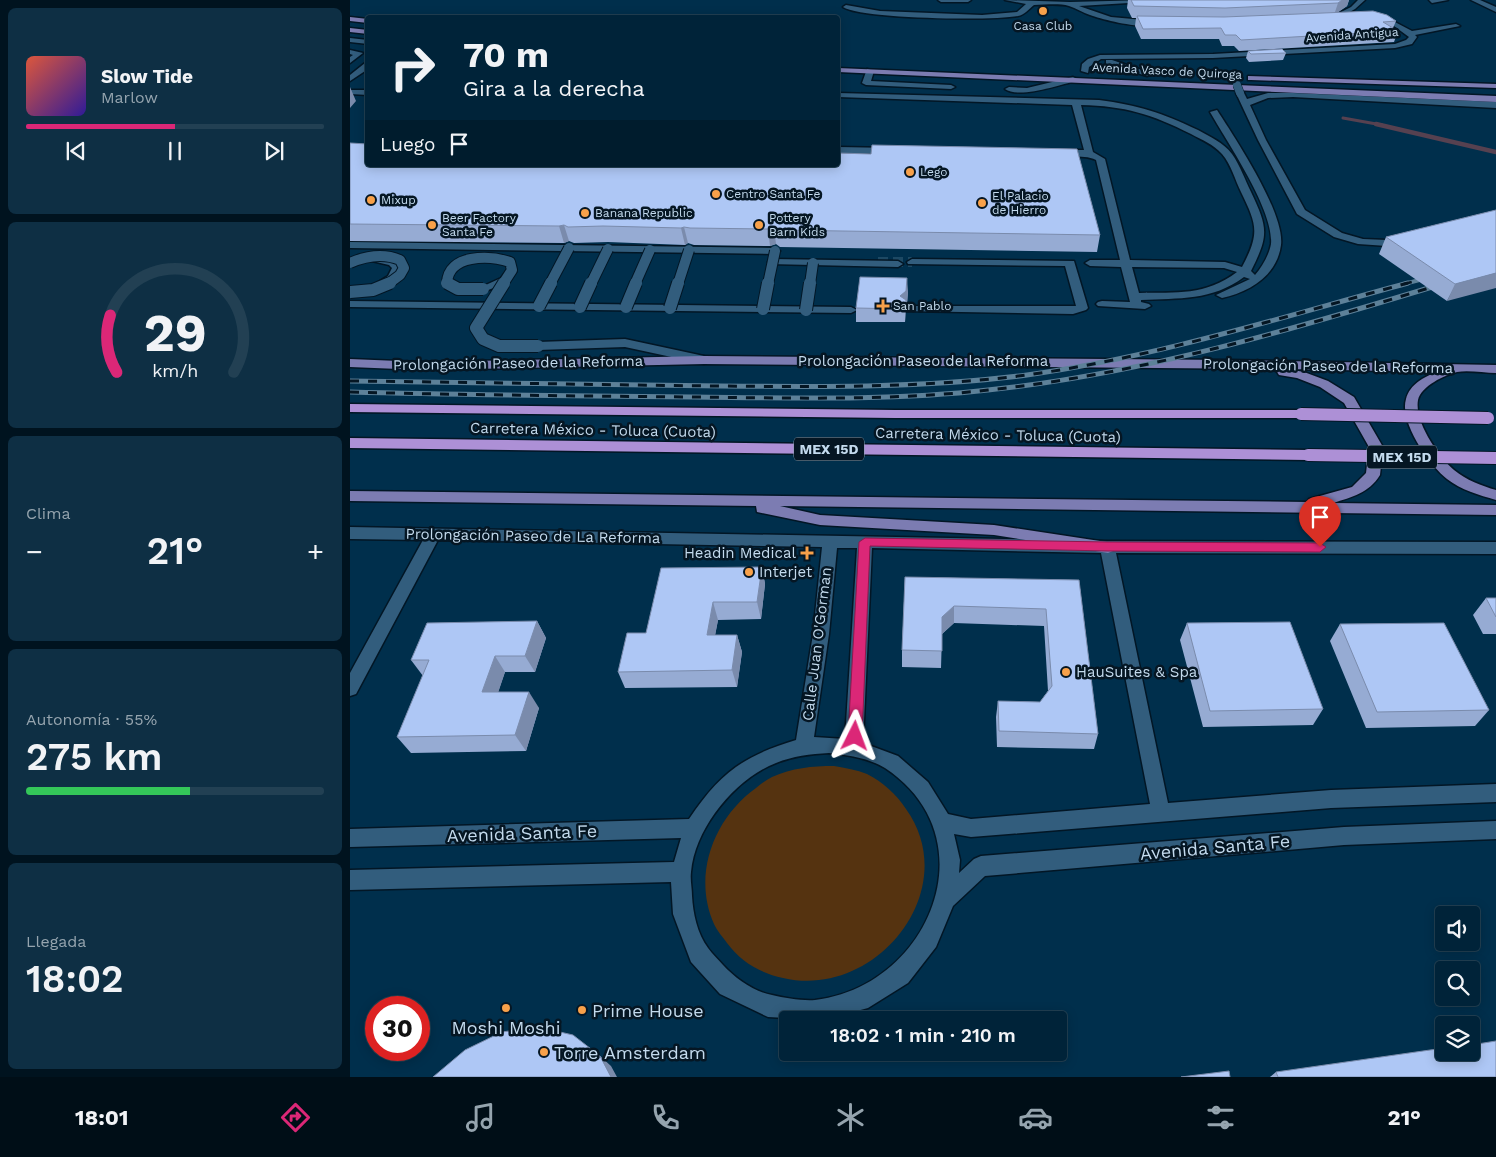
<!DOCTYPE html>
<html lang="es">
<head>
<meta charset="utf-8">
<style>
  :root { --surface:#002339; --page:#0e2f44; --text:#f1f3f6; --muted:#95a4ae; --line:#224053; --accent:#db2777 }
  body { margin:0; font-family:"Work Sans",sans-serif; background:var(--page); color:var(--text); height:100vh; display:flex; flex-direction:column; font-size:19px; white-space:nowrap }
  * { box-sizing:border-box; margin:0 }
  p { font-size:16px; color:var(--muted) }
  .icon { flex:none; width:28px; height:28px; fill:none; stroke:currentColor; stroke-width:2; stroke-linecap:round; stroke-linejoin:round }
  .map { position:relative; flex:1; overflow:hidden }
  .drawer { display:flex; flex-direction:column; gap:8px; padding:8px; background:#00131f; width:350px }
  .drawer>* { flex:none }
  .banner { position:absolute; left:15px; top:15px; width:475px; height:152px; border-radius:5px; box-shadow:0 2px 12px #0003,0 0 0 1px var(--line); background:#002339; color:var(--text); overflow:hidden }
  .fabs { position:absolute; left:1085px; top:906px; display:grid; gap:10px }
  .fabs a { display:grid; place-items:center; width:45px; height:45px; border-radius:5px; background:var(--surface); box-shadow:0 2px 12px #0003,0 0 0 1px var(--line); font-size:25px }
  .speed { position:absolute; left:15px; top:996px; display:flex; gap:10px; font-size:25px; font-weight:700; text-align:center }
  .speed>* { display:grid; place-content:center; width:65px; height:65px; border-radius:50%; background:var(--surface); box-shadow:0 2px 12px #0003,0 0 0 1px var(--line); line-height:1 }
  .speed .limit { border:8px solid #d22; background:#fff; color:#111 }
  .pin { position:absolute; display:grid; place-items:center; width:42px; height:42px; color:#fff; margin:-51px -21px; border-radius:50% 50% 50% 0; rotate:-45deg; box-shadow:0 0 5px #0007 }
  .pin .icon { rotate:45deg }
  .me { position:absolute; width:55px; margin:-28px; rotate:3deg; stroke-linejoin:round; filter:drop-shadow(0 0 4px #0008) }
  .turn { display:flex; align-items:center; gap:18px; height:105px; padding:0 15px; font-size:22px }
  .turn .icon { width:65px; height:65px; stroke-width:2.5 }
  .turn b { display:block; font-size:35px; line-height:42px }
  .then { display:flex; align-items:center; height:48px; padding:0 15px; background:#0003; gap:10px; font-size:19px }
  .big { font-size:38px; font-weight:600; line-height:1.1 }
  .drawer .card { flex:1; display:flex; flex-direction:column; justify-content:center; gap:8px; min-width:0; padding:0 18px; border-radius:8px; background:var(--page) }
  .drawer .dial { align-items:center; gap:0 }
  .dial svg { height:130px; overflow:visible; fill:none; stroke:var(--line); stroke-width:7; stroke-linecap:round; text-anchor:middle }
  .dial text { fill:var(--text); stroke:none }
  .song { display:flex; align-items:center; gap:15px }
  .cover { width:60px; height:60px; border-radius:8px; background:linear-gradient(135deg,hsl(10 70% 55%),hsl(250 70% 35%)) }
  .played { height:5px; border-radius:2px; background:linear-gradient(90deg,var(--accent) 50%,var(--line) 50%) }
  .keys { display:flex; justify-content:space-around; direction:ltr }
  .heat { display:flex; justify-content:space-between; align-items:center; font-size:28px; direction:ltr }
  .charge { height:8px; border-radius:4px; background:linear-gradient(90deg,#34c759 55%,var(--line) 0) }
  .trip { position:absolute; left:429px; top:1011px; width:288px; height:50px; border-radius:5px; background:var(--surface); box-shadow:0 2px 12px #0003,0 0 0 1px var(--line); font-weight:600; line-height:50px; text-align:center }
  .tab-bar { display:flex; height:80px; justify-content:space-around; align-items:center; background:#000e17; color:var(--muted) }
  .tab-bar .icon { width:35px; height:35px }
  .tab-bar .current { color:var(--accent) }
  .tab-bar b { font-size:22px; color:var(--text) }
  main { display:flex; flex:1; min-height:0 }
  .map>svg:first-child { display:block }
</style>
</head>
<body>
<main>
<section class="drawer">
<div class="card">
<div class="song"><i class="cover"></i><div><b>Slow Tide</b><p>Marlow</p></div></div>
<div class="played"></div>
<div class="keys"><svg class="icon" aria-label="previous" viewBox="0 0 24 24"><path d="M18 5L8 12l10 7zM5 5v14"/></svg><svg class="icon" aria-label="pause" viewBox="0 0 24 24"><path d="M8 5v14M16 5v14"/></svg><svg class="icon" aria-label="next" viewBox="0 0 24 24"><path d="M6 5l10 7-10 7zM19 5v14"/></svg></div>
</div>
<div class="card dial"><svg viewBox="0 0 100 80">
<path d="M14 69A42 42 0 1 1 86 69"/>
<path d="M14 69A42 42 0 0 1 10 34" stroke="#db2777"/>
<text x="50" y="56" font-size="32" font-weight="700">29</text>
<text x="50" y="72" font-size="11">km/h</text>
</svg></div>
<div class="card"><p>Clima</p>
<div class="heat"><a>−</a><b class="big">21°</b><a>+</a></div>
</div>
<div class="card"><p>Autonomía · 55%</p><b class="big">275 km</b><div class="charge"></div></div>
<div class="card"><p>Llegada</p><b class="big">18:02</b></div>
</section>
<div class="map">
<svg width="1146" height="1077" viewBox="0 0 1146 1077">
  <rect width="100%" height="100%" fill="#002f4c"/>
  <path fill="#553310" d="M484 766C495 768 507 770 517 774 533 782 546 794 556 809 614 890 526 1000 433 978 410 973 391 962 377 943 373 937 367 931 364 924 342 875 364 818 406 788 411 784 416 780 422 777 442 768 462 766 484 766Z"/>
  <g fill="none" stroke-linecap="round" stroke-linejoin="round">
    <path stroke="#564150" stroke-width="3" d="M993 118 1032 125"/>
    <path stroke="#564150" stroke-width="4.5" d="M1026 124 1146 152"/>
    <path stroke="#1d4964" stroke-width="10" stroke-dasharray="10 5" stroke-linecap="butt" d="M528 262H562"/>
    <g stroke="#021625" stroke-width="3">
      <path id="minor" d="M588 0H621L618 2H591Z
        M655 0 720 2 798 0 795 2 729 6 761 17 805 21 809 23C797 31 754 20 740 15 733 13 726 8 719 6 708 3 695 5 684 5 679 9 674 15 668 16 642 21 511 19 493 7L496 5 530 11 632 15 667 12 676 4Z
        M1008 0H1015L1005 9 982 22 975 20 1001 7Z
        M1079 0H1098L1082 3Z
        M1121 0H1130L1146 7V12Z
        M1022 16 1043 21 1062 31 1106 24 1110 26 1065 35 1067 37 1062 44 1045 48 863 58 751 59 739 67 738 73 731 71 732 64 738 59 750 55 863 54 1045 44 1056 40 1059 37 1044 26 1022 20Z
        M0 38 18 40V44L0 42Z
        M0 50 13 53 0 63V57L3 55 0 54Z
        M756 60H762L804 74 797 76 756 64Z
        M15 63H18V69L0 81V75Z
        M517 69 524 71 521 81 601 85 605 87 601 89 516 85 512 83Z
        M723 77 727 79 726 81C709 85 669 99 655 89L659 87 677 88Z
        M0 90H18V95L0 94Z
        M887 91H893L897 99 918 93H943L1146 102V108L943 97 918 98 900 105 916 140 955 210 992 233 1013 239 1037 240 1052 236 1057 239 1056 241 1037 246 1008 244 984 237 947 214 908 140 886 93Z
        M488 93 749 100C788 105 812 113 848 130 860 137 873 142 882 154 890 165 895 180 901 192 918 228 919 235 901 271L905 275C912 267 919 255 921 244 924 210 877 142 860 112L867 110C885 138 935 213 931 245 927 276 899 292 872 298L866 295 900 279 894 277C862 301 829 298 791 300V302L799 304 801 306 795 309 748 306 746 304 748 302 752 301 780 302 771 267 740 266 735 263 740 260H770L746 160C732 153 712 160 702 153L707 150H734L722 105 488 97ZM731 105C775 106 801 114 841 134 852 140 863 144 872 154 881 164 885 180 891 192 907 225 910 233 892 267L875 262 780 260 755 159 743 152ZM782 267 874 268 887 272C855 296 827 292 789 293Z
        M488 147 542 148 547 151 542 154 488 153Z
        M0 242 425 248 430 251 425 254 0 248Z
        M26 256 47 260 52 268 46 280 31 287 25 284 38 276 42 268 39 265 22 261 21 259 22 257Z
        M423 259 548 261 553 264 548 267 419 264 418 262Z
        M562 259 724 261 738 308 736 310 723 314 554 311 552 309 554 307 558 306H726L715 266 558 264 557 262Z
        M161 269 166 272 159 282 133 292 127 289 151 278 157 270Z
        M0 301 501 307 507 310 501 313 0 307Z
        M275 339 354 356 360 360 354 364 275 347 188 350 182 346 188 342Z
        M0 527 758 541 1146 542V554L766 553 818 803 981 790 1146 784V802L981 808 621 837 604 834 610 860 609 873 624 859 631 856 994 827 1146 821V839L994 845 635 876 603 906 586 947 558 983 518 1008 473 1020 418 1017 370 994 341 962 323 914 321 882 0 890V870L324 862 331 838 0 847V829L339 819C370 773 393 756 446 740L463 634 472 547 88 540 6 694 0 696V673L73 540 0 539ZM487 548H507L495 739 464 737 479 634ZM522 548 751 553 800 804 621 819 598 814 578 782 548 756 513 743ZM479 753C497 755 519 758 535 768 641 838 579 987 465 1000 452 1001 435 998 422 995 404 992 385 978 373 965 368 959 362 954 358 948 347 933 343 913 342 896 342 888 340 880 341 872 345 828 385 779 426 763 443 756 460 754 479 753Z"/>
    </g>
    <g stroke="#021625" stroke-width="3">
      <path id="major" d="M0 17 18 19V23L0 21Z
        M0 28 18 30V34L0 32Z
        M488 68 1146 96V102L488 72Z
        M898 76 1146 84V88L901 80H898Z
        M354 356 880 360 1146 365V373C1134 373 1119 370 1107 372 1095 375 1071 386 1068 400 1064 422 1089 457 1104 470 1116 480 1132 486 1146 490V500C1129 495 1111 490 1097 479 1079 465 1049 422 1056 399 1060 384 1074 377 1087 372L937 369 954 372 978 381 1004 397 1033 447 1030 475C1019 493 1002 497 983 503L1146 505V515L430 506 470 515 644 525 763 543 766 547 763 551 758 553 644 535 470 525 407 512 406 506 0 501V491L957 502 959 499 1002 487 1016 473 1019 447 994 403 970 387 947 378 929 375 927 372 931 369 354 364 73 370 0 367V359L73 362Z"/>
    </g>
    <g stroke="#021625" stroke-width="3">
      <path id="highway" d="M0 404 545 410H951L958 414 951 418H545L0 412Z
        M0 438 958 450 963 452 965 455 963 458 958 460 0 448Z"/>
    </g>
    <use href="#minor" fill="#325d7d" fill-rule="evenodd"/>
    <use href="#major" fill="#7c7cb2" fill-rule="evenodd"/>
    <use href="#highway" fill="#ad90d6" fill-rule="evenodd"/>
    <g stroke="#5d8199" stroke-width="4">
      <path id="rail-far1" d="M1054 284 1081 277"/>
    </g>
    <g stroke="#5d8199" stroke-width="5">
      <path id="rail" d="M0 381C124 382 247 385 371 386 473 387 576 388 677 375 807 357 932 317 1058 283
        M0 392C115 395 230 396 344 397 442 398 541 401 638 390 793 374 944 329 1092 284"/>
    </g>
    <use href="#rail-far1" stroke="#051623" stroke-width="2.5" stroke-dasharray="8" stroke-linecap="butt"/>
    <use href="#rail" stroke="#051623" stroke-width="3" stroke-dasharray="9" stroke-linecap="butt"/>
    <g stroke="#021625" stroke-width="9" stroke-linecap="butt">
      <path id="minor-bridge-far2" d="M887 85 890 93"/>
    </g>
    <g stroke="#021625" stroke-width="12" stroke-linecap="butt">
      <path id="minor-bridge-far1" d="M0 263C16 256 33 253 50 260L54 268 50 275 38 284
        M100 284 97 283C98 254 139 255 160 262L162 270 153 284
        M200 284 219 248
        M241 284 258 249
        M285 284 300 250
        M328 284 339 250
        M418 284 425 251
        M460 284 463 263"/>
    </g>
    <g stroke="#021625" stroke-width="14" stroke-linecap="butt">
      <path id="minor-bridge" d="M97 283 108 289H133
        M154 283 126 328 133 339 149 346H188
        M0 292 23 290 40 283
        M189 306 201 283
        M230 307 241 283
        M276 307 286 283
        M320 308 328 283
        M413 309 418 283
        M456 310 460 283"/>
    </g>
    <g stroke="#021625" stroke-width="14" stroke-linecap="butt">
      <path id="highway-bridge" d="M951 414 1138 418
        M958 455 1146 458"/>
    </g>
    <use href="#minor-bridge-far2" stroke="#325d7d" stroke-width="8"/>
    <use href="#minor-bridge-far1" stroke="#325d7d" stroke-width="10"/>
    <use href="#minor-bridge" stroke="#325d7d" stroke-width="12"/>
    <use href="#highway-bridge" stroke="#ad90d6" stroke-width="12"/>
  </g>
  <path fill="#96abd3" d="M778 0H999L997 6 988 12 1046 21 1043 28 1048 31 1044 42 889 51 884 46H872L869 39H791L785 26 786 18H782L777 8Z
    M898 51 936 53 933 60 899 62 896 58Z
    M0 143 750 235 747 252 430 247 426 244 420 246 344 245 338 243 335 245 258 242 224 243 219 241 214 243 0 241Z
    M1146 210 1097 301 1029 254 1036 237Z
    M558 291 557 304 556 305 555 322H506V308Z
    M412 567 415 584 411 619 368 620 365 635H387L392 652 387 687 275 688 268 672 296 633Z
    M555 577 729 580 748 734 744 749 647 747 646 717 648 701 690 702 698 691 694 626 604 623 592 634 591 668 552 667V650Z
    M1136 598H1146V634H1133L1123 615Z
    M187 621 196 638 185 672H155L148 692 189 708 176 751 61 753 47 737 73 676 61 660Z
    M837 623 973 709 963 725 853 727 830 640Z
    M990 624 1139 710 1125 726 1016 728 980 641Z
    M926 1072 1146 1077H920Z"/>
  <path fill="#7a8bac" d="M992 0H999L997 6 984 15 988 3Z
    M0 87 6 101 0 108Z
    M214 225 219 241 214 243 209 226Z
    M334 227 338 243 335 245 331 228Z
    M424 228 426 244 420 246 418 229Z
    M1146 273V288L1097 301 1105 284Z
    M557 278 558 291 557 304 556 305 555 322V305L550 309V296Z
    M412 567 415 584 411 619 407 602Z
    M363 602 368 620 362 652 357 635Z
    M604 606V623L592 634V617Z
    M187 621 196 638 185 672 175 656Z
    M387 635 392 652 387 687 382 670Z
    M145 656 155 672 143 708 132 692Z
    M179 692 189 708 176 751 165 735Z
    M250 1056 261 1066 267 1077H261Z"/>
  <path fill="#aec7f5" stroke="#7a8bac" d="M781 0H992L988 3 875 8 784 6Z
    M1023 11 1037 15 1046 21 1033 22 1048 31 891 40 886 35H875L871 28 793 29 787 16 874 17Z
    M932 49 936 53 901 54 898 51Z
    M0 143 18 144V165H488V153L521 154 522 145 727 149 750 235 428 230 424 228 418 229 340 228 334 227 331 228 253 226 218 227 214 225 209 226 0 224Z
    M1146 210V273L1105 284 1036 237Z
    M510 277 557 278 556 291 550 296 556 300 555 309 506 308Z
    M412 567 407 602H363L357 635H387L382 670 268 672 277 633H296L311 568Z
    M555 577 729 580 748 734 649 731 648 701 690 702 702 686 696 609 604 606 592 617V651L552 650Z
    M1136 598H1146V617Z
    M187 621 175 656H145L132 692H179L165 735 47 737 79 660H61L77 623Z
    M940 622 973 709 860 711 837 623Z
    M1094 623 1139 710 1027 712 990 624Z
    M188 1027 223 1035 250 1056 261 1077H83L115 1050 152 1032Z
    M1146 1041V1077H928L926 1072 1094 1048V1052H1121V1045Z
    M879 1071 880 1077H831Z"/>
  <path fill="#db2777" stroke="#8e194d" d="M515 538 758 542 970 543 976 547 970 552 758 551 520 546 512 736 510 741 505 743 500 741 498 736 509 542Z"/>
  <g fill="#f8a14a" stroke="#051623" stroke-width="2">
    <circle cx="693" cy="11" r="5"/>
    <circle cx="560" cy="172" r="5"/>
    <circle cx="366" cy="194" r="5"/>
    <circle cx="21" cy="200" r="5"/>
    <circle cx="632" cy="203" r="5"/>
    <circle cx="235" cy="213" r="5"/>
    <circle cx="82" cy="225" r="5"/>
    <circle cx="409" cy="225" r="5"/>
    <path d="M530.5 298.5h5v5h5v5h-5v5h-5v-5h-5v-5h5z"/>
    <path d="M454.5 545.5h5v5h5v5h-5v5h-5v-5h-5v-5h5z"/>
    <circle cx="399" cy="572" r="5"/>
    <circle cx="716" cy="672" r="5"/>
    <circle cx="156" cy="1008" r="5"/>
    <circle cx="232" cy="1010" r="5"/>
    <circle cx="194" cy="1052" r="5"/>
  </g>
  <g text-anchor="middle" dominant-baseline="central" stroke-width="5" stroke-linejoin="round" paint-order="stroke">
    <g font-size="12" fill="#c3daed" stroke="#051623" text-anchor="start">
      <text x="693" y="26" text-anchor="middle">Casa Club</text>
      <text x="570" y="172">Lego</text>
      <text x="376" y="194">Centro Santa Fe</text>
      <text x="642" y="196">El Palacio<tspan x="642" dy="14">de Hierro</tspan></text>
      <text x="31" y="200">Mixup</text>
      <text x="245" y="213">Banana Republic</text>
      <text x="92" y="218">Beer Factory<tspan x="92" dy="14">Santa Fe</tspan></text>
      <text x="419" y="218">Pottery<tspan x="419" dy="14">Barn Kids</tspan></text>
      <text x="543" y="306">San Pablo</text>
    </g>
    <g font-size="12" fill="#c3daed" stroke="#051623">
      <text transform="translate(1002 35) rotate(-4)">Avenida Antigua</text>
      <text transform="translate(817 71) rotate(3)">Avenida Vasco de Quiroga</text>
    </g>
    <g fill="#051623" stroke="#8a9fb0" stroke-width="1">
      <rect x="444" y="437.5" width="70" height="23" rx="4"/>
      <rect x="1017" y="445.5" width="70" height="23" rx="4"/>
    </g>
    <g font-size="14" font-weight="bold" fill="#c3daed">
      <text x="479" y="449">MEX 15D</text>
      <text x="1052" y="457">MEX 15D</text>
    </g>
    <g font-size="15" fill="#c3daed" stroke="#051623">
      <text x="573" y="361">Prolongación Paseo de la Reforma</text>
      <text transform="translate(168 363) rotate(-1)">Prolongación Paseo de la Reforma</text>
      <text transform="translate(978 366) rotate(1)">Prolongación Paseo de la Reforma</text>
      <text transform="translate(243 430) rotate(1)">Carretera México - Toluca (Cuota)</text>
      <text transform="translate(648 435) rotate(1)">Carretera México - Toluca (Cuota)</text>
      <text transform="translate(183 536) rotate(1)">Prolongación Paseo de La Reforma</text>
      <text transform="translate(467 644) rotate(-83)">Calle Juan O'Gorman</text>
    </g>
    <g font-size="15" fill="#c3daed" stroke="#051623" text-anchor="start">
      <text x="446" y="553" text-anchor="end">Headin Medical</text>
      <text x="409" y="572">Interjet</text>
      <text x="726" y="672">HauSuites &amp; Spa</text>
    </g>
    <g font-size="18" fill="#c3daed" stroke="#051623">
      <text transform="translate(172 833) rotate(-2)">Avenida Santa Fe</text>
      <text transform="translate(865 847) rotate(-5)">Avenida Santa Fe</text>
    </g>
    <g font-size="18" fill="#c3daed" stroke="#051623" text-anchor="start">
      <text x="242" y="1010">Prime House</text>
      <text x="156" y="1027" text-anchor="middle">Moshi Moshi</text>
      <text x="204" y="1052">Torre Amsterdam</text>
    </g>
  </g>
</svg>
<div class="fabs">
<a><svg class="icon" aria-label="sound" viewBox="0 0 24 24"><path d="M4 9h4l5-4v14l-5-4H4zM17 9q2 3 0 6"/></svg></a>
<a><svg class="icon" aria-label="search" viewBox="0 0 24 24"><circle cx="10" cy="10" r="6"/><path d="M15 15l6 6"/></svg></a>
<a><svg class="icon" aria-label="layers" viewBox="0 0 24 24"><path d="M12 4l9 5-9 5-9-5zM3 14l9 5 9-5"/></svg></a>
</div>
<div class="speed"><div class="limit">30</div></div>
<div class="pin" style="left:970px;top:547px;background:#d93025"><svg class="icon" aria-label="arrive" viewBox="0 0 24 24"><path d="M6 21V4h12l-3 4 3 4H6"/></svg></div>
<svg class="me" style="left:505px;top:736px" viewBox="-20 -20 40 40"><path d="M0-17L14 15 0 8-14 15z" fill="#db2777" stroke="#fff" stroke-width="4"/></svg>
<div class="trip">18:02 · 1 min · 210 m</div>
<div class="banner">
<div class="turn"><svg class="icon" aria-label="right" viewBox="0 0 24 24"><path d="M7 20v-9h11M14 6l5 5-5 5"/></svg><div><b>70 m</b>Gira a la derecha</div></div>
<div class="then">Luego<svg class="icon" aria-label="arrive" viewBox="0 0 24 24"><path d="M6 21V4h12l-3 4 3 4H6"/></svg></div>
</div>
</div>
</main>
<nav class="tab-bar">
<b>18:01</b>
<svg class="icon current" aria-label="directions" viewBox="0 0 24 24"><path d="M12 3l9 9-9 9-9-9zM9 14v-3h6M13 9l2 2-2 2"/></svg>
<svg class="icon" aria-label="music" viewBox="0 0 24 24"><path d="M9 18V5l10-2v13"/><circle cx="6" cy="18" r="3"/><circle cx="16" cy="16" r="3"/></svg>
<svg class="icon" aria-label="phone" viewBox="0 0 24 24"><path d="M5 4h4l2 5-3 2q2 4 5 5l2-3 5 2v4C11 20 4 13 5 4z"/></svg>
<svg class="icon" aria-label="climate" viewBox="0 0 24 24"><path d="M12 3v18M4 7l16 10M4 17L20 7"/></svg>
<svg class="icon" aria-label="car" viewBox="0 0 24 24"><path d="M5 17H2v-5l4-1 3-4h7l3 4 3 1v5h-3M9 17h6M6 11h13"/><circle cx="7" cy="17" r="2"/><circle cx="17" cy="17" r="2"/></svg>
<svg class="icon" aria-label="filters" viewBox="0 0 24 24"><path d="M4 7h16M4 17h16"/><circle cx="9" cy="7" r="2"/><circle cx="15" cy="17" r="2"/></svg>
<b>21°</b>
</nav>
</body>
</html>
